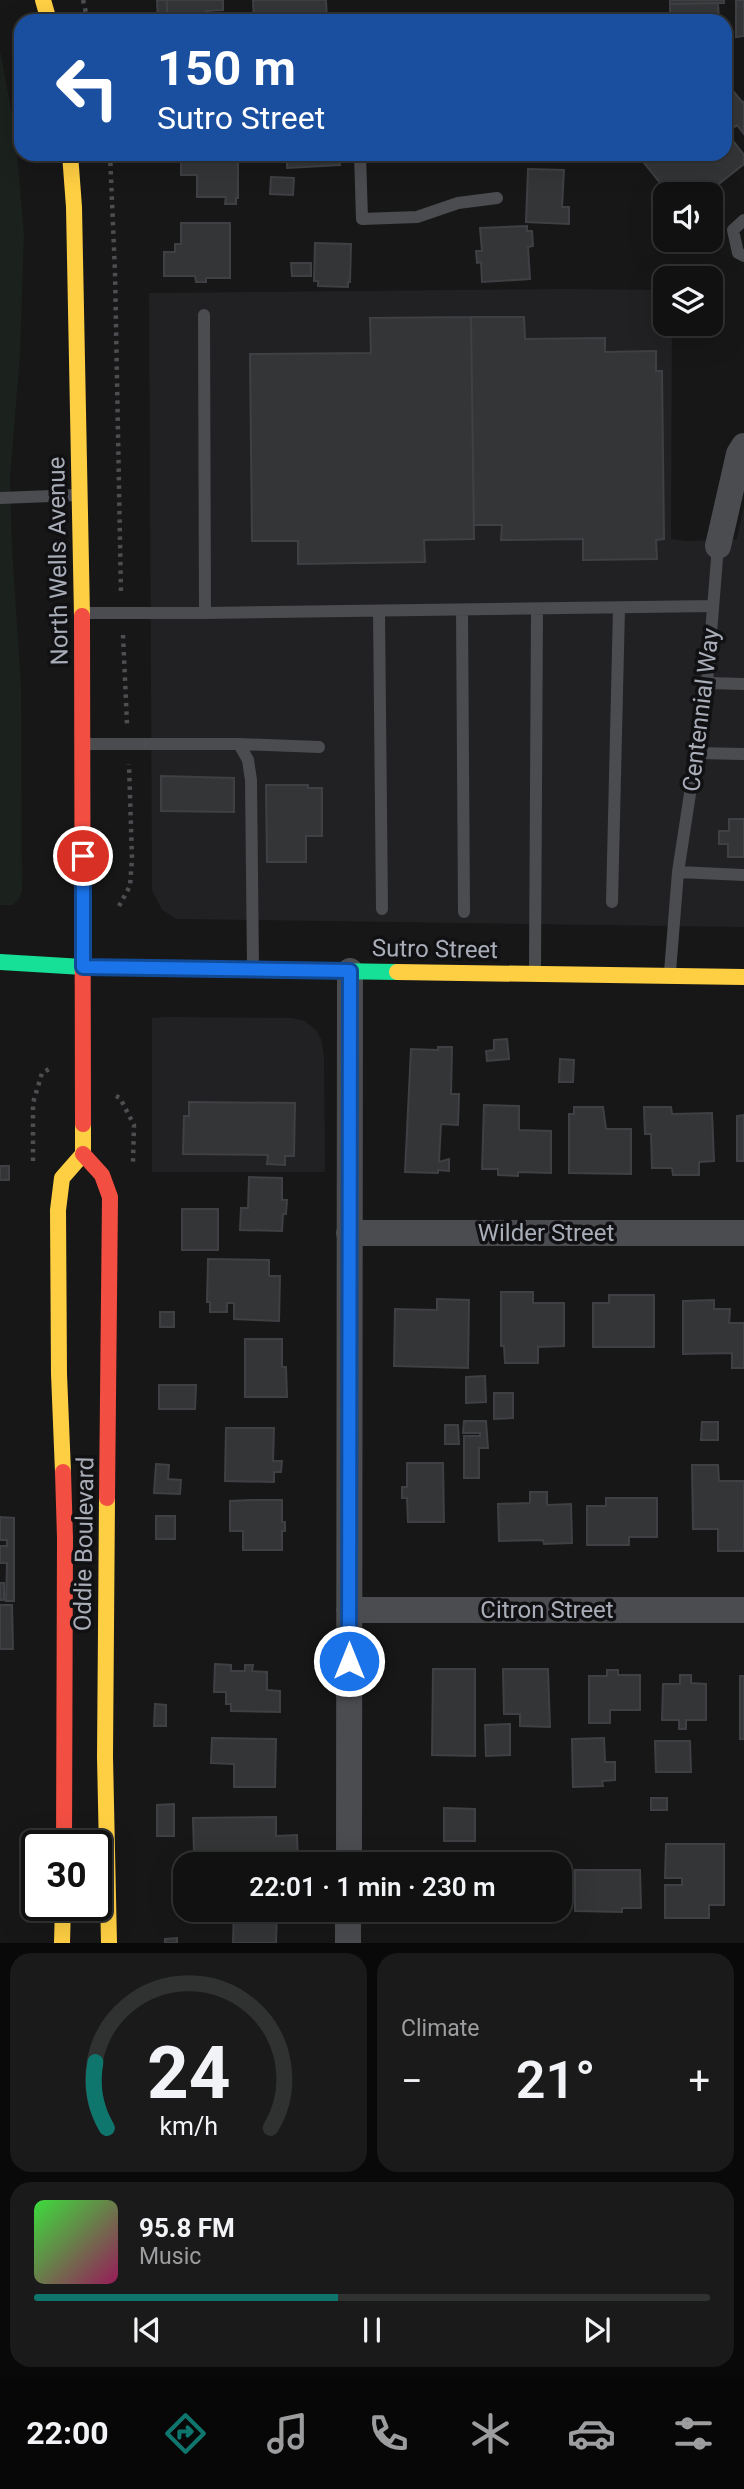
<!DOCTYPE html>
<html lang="en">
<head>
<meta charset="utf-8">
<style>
  :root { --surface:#111; --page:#1a1a1a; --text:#f1f3f6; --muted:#9c9d9f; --line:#303131; --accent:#0f766e }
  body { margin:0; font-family:Roboto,sans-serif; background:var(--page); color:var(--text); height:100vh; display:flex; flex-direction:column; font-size:26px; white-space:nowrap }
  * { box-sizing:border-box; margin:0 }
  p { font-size:23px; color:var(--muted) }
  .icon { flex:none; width:38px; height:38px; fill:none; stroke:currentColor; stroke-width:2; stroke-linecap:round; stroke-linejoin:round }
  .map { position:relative; height:1943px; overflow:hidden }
  .side { display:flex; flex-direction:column; gap:10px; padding:10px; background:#090909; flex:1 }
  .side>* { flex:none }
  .top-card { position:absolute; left:14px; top:14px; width:718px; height:147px; border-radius:21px; box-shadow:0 7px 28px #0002,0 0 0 2px var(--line); background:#1a4fa0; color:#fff; overflow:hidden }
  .tools { position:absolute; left:653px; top:182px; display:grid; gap:14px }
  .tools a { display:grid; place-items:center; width:70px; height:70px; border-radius:14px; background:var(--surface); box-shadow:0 7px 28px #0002,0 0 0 2px var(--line); font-size:35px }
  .speed { position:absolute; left:21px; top:1830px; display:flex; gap:14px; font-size:35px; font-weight:700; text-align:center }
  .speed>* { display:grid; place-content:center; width:91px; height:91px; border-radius:50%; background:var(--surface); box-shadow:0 7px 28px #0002,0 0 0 2px var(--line); line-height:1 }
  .speed .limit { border:4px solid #111; border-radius:10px; background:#fff; color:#111 }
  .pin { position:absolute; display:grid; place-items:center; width:60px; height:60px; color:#fff; margin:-30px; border:4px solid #fff; border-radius:50%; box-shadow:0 2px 7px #0007 }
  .me { position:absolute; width:77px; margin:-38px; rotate:0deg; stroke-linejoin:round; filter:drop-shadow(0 0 5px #0008) }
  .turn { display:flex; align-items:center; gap:24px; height:147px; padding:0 28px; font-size:32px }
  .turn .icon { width:91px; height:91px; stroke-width:2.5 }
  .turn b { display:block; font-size:49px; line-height:60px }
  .big { font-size:52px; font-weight:600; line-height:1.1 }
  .side .widget { flex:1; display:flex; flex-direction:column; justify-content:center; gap:10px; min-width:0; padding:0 24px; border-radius:21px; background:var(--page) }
  .side .dial { align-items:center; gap:0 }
  .dial svg { height:182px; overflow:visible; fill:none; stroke:var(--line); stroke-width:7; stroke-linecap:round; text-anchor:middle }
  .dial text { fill:var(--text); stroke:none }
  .song { display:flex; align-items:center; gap:21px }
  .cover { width:84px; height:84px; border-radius:10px; background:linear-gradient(135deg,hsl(120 70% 55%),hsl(330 70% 35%)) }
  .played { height:7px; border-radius:4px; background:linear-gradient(90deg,var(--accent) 45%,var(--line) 45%) }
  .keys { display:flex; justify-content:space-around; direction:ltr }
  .heat { display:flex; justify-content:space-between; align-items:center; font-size:38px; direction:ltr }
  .side .tiles { flex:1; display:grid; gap:10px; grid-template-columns:1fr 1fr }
  .widget:last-child { grid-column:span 2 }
  .trip { position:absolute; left:173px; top:1852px; width:399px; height:70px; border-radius:21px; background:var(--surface); box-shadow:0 7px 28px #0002,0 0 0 2px var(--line); font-weight:600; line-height:70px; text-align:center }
  .tabs { display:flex; height:112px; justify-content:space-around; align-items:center; background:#070707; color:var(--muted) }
  .tabs .icon { width:49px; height:49px }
  .tabs .selected { color:var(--accent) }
  .tabs b { font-size:32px; color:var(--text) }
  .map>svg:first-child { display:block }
</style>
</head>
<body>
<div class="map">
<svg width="744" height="1943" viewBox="0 0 744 1943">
  <rect width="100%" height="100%" fill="#171717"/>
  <path fill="#212124" d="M570 289 665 290V324H672L671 539 687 541 737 539 744 505V927L177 919 162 910 152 890 149 293Z
    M167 1017 292 1018 305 1021 316 1030 322 1041 324 1058 325 1172H152V1018Z"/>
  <path fill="#1b211c" d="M0 50 15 130 24 234 20 355 10 479 12 547 21 685 22 891 19 899 13 905H0Z"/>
  <path fill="#343537" stroke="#3f4043" stroke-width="2" d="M157 0H167V21H158Z
    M167 0H223V10L206 11V19L167 20Z
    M253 0H326L327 21H254Z
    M670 0H724V3L670 4Z
    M736 0H744V36L736 37Z
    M718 3 719 21H670V4Z
    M206 19V21H167V20Z
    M724 80 743 103 744 101V134L737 125 727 133 744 155V164L706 194H669L637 154H724Z
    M181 154H238V198H236V204H225L226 197H197V175H181Z
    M291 154H339L340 165 287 168V156Z
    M528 169 564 170 562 207H569V224L526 222Z
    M271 177 294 178 293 195 270 194Z
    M181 223H230V278H206V282H196L195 276H164V252H175V244H181Z
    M527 226V231H532L533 246 528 247 530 279 482 282 481 262 477 263 476 251H482L480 228Z
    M315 243 351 244 350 282H348V287L318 286V281H314Z
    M291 263H311V276H292Z
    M471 317 474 539 424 540 425 562 298 564V541H252L250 354 371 353 370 318Z
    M471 317H524L525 339 605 338V352L656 351V371H662L664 539 656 540 657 559 583 560V539L501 540 502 525H474Z
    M161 776 234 778V812L161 811Z
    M266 785H308V788H322V836H306V862H267Z
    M729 819H744V857H728V844H719V831H729Z
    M507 1039 509 1059 487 1061 486 1051 494 1050V1040Z
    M438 1047H452L451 1094H459L458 1125 441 1124 439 1162 449 1159V1171L438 1170V1173L405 1172 411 1049 438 1050Z
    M560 1059 574 1060 573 1082H559Z
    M189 1102 295 1103 294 1156H285V1165L267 1164 268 1155 183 1154 184 1116H189Z
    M484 1105 519 1106V1130L551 1131V1173L518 1172V1176L498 1175V1169H482Z
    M574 1107H603L606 1129H631V1174L569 1173V1114H574Z
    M644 1107H671L672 1114 712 1113 714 1161 699 1162V1175H673L672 1168H652L651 1134H645Z
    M744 1115V1161H737V1116Z
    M0 1166H9V1180H0Z
    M249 1177 282 1178V1200H287L286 1214H283L282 1231 240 1230 241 1208H248Z
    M182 1209H218V1250H182Z
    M208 1259 269 1260V1276H280L279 1321 234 1319V1303H227V1312H210V1302H207Z
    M501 1292H533V1303H564V1346L538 1347V1363H505L504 1346H501Z
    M609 1295H654V1347H593V1303H609Z
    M437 1299 469 1300 468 1368 394 1366 395 1309 437 1310Z
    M714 1300V1309H730L729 1323H744V1368H732V1353L683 1354V1301Z
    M160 1312H174V1327H160Z
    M245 1339H282V1367H286L287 1397H245Z
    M485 1376 486 1402 466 1403V1377Z
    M159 1385H196L195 1409H159Z
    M494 1393H513V1418L494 1419Z
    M464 1421H486L488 1448H479V1478H464V1436H480V1433H463Z
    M702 1422H718V1440H701Z
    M445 1425H458L459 1444H445Z
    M226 1428H274L273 1461H282L281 1472H274V1482L225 1481Z
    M407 1463H443L444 1522H408L407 1498H402V1487H407Z
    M156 1464 169 1465 168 1479 181 1480 180 1494 154 1493Z
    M692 1465H718L719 1481H744V1551H718V1529H693Z
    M530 1492H547V1505L571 1504 572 1543 544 1544 543 1540 499 1541 498 1504 530 1503Z
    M606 1498H657V1537H629V1545H587V1506H606Z
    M251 1500H282V1522H285V1531H282V1550H243V1531H230V1501Z
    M156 1516H175V1539H156Z
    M0 1517 14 1518V1601H6L7 1563H0V1546H7V1540H0Z
    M0 1583H4V1600H0Z
    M0 1605H12L13 1649H0Z
    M215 1664 231 1665V1671H245V1665H253L252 1671 267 1672V1690L280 1691V1712L231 1711V1704H226V1692H214Z
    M433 1669H475V1756L432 1755Z
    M503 1669H548L550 1727 520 1726V1714H504Z
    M607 1670H618V1675H640V1710H610V1723H589V1676H607Z
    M680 1675H691V1683L706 1684V1720H686V1729H679V1720H662L663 1684H680Z
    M740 1676H744V1739H740Z
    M155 1704 166 1705V1726H154Z
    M510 1724V1755L486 1756 485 1725Z
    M212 1738 276 1739 275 1787H234V1764L211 1763Z
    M604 1738 605 1762H615V1780L602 1781 603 1786 573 1787 572 1739Z
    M655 1741H690L691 1772H656Z
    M651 1798H667V1810H651Z
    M174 1804V1836H157V1805Z
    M444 1808 475 1809V1841H444Z
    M276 1817V1836L297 1835 298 1864H233V1859H236V1852H194L193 1818Z
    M666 1844H724V1905H709V1918H665V1885H682V1878H665Z
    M454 1860 475 1861V1864H454Z
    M575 1870H640L641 1908H622V1912L575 1911Z
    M234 1909H277L276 1943H233Z
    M441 1909H474V1923H441Z
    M508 1909H546V1920H508Z
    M177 1938V1943H165V1939Z"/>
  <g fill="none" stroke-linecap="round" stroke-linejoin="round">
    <path stroke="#4d4e52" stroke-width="4.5" stroke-dasharray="3.5 5" stroke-linecap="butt" d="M83 0 88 21
      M110 154 115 272 121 594
      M123 635 127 724
      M119 906 130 886 132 858 129 764
      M116 1096 120 1098 134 1125 133 1162
      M33 1161V1103L42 1073 51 1068"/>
    <path stroke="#4b4c50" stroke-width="12" d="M360 154 362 219 417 217 458 203 497 198
      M744 220 733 230 738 253 744 256
      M204 315 205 613 713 606
      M0 498 77 495
      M462 610 464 912
      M379 611 382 909
      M85 613H205
      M707 683 744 684
      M88 744H239L248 760 251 780 253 968
      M239 744 319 747
      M697 753 744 754
      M678 872 744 875
      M612 902 619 608
      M535 969 537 609
      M670 972 678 872 707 683 718 546"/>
    <path stroke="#4b4c50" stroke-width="26" d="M718 546 739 454 744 446
      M349 1233H744
      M349 1610H744
      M349 1864 350 971
      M348 1943V1909"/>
    <path stroke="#16e098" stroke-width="16" d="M0 962 83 967 397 972"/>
    <path stroke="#ffcf43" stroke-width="16" d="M43 0 49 21
      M70 154 74 207 82 616
      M397 972 744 977
      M63 1472 59 1374 58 1210 62 1178 83 1154V1124
      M107 1498 105 1757 109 1943
      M62 1943 63 1906"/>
    <path stroke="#f24e42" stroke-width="16" d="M82 616 83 1124
      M83 1154 102 1175 110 1197 107 1498
      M63 1472 65 1538 64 1846"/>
  </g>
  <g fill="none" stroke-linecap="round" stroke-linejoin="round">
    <g stroke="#114b97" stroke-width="18">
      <path id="route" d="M83 856V967L350 971 349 1661"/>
    </g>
    <use href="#route" stroke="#1a73e8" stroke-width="12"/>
  </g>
  <g text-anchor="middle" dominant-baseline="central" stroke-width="7" stroke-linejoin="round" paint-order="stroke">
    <g font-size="24" fill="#a8adb8" stroke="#111113">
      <text transform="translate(58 561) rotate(-91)">North Wells Avenue</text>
      <text transform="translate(701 710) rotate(-83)">Centennial Way</text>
      <text transform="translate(435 949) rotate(1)">Sutro Street</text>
      <text x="546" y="1233">Wilder Street</text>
      <text transform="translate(84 1544) rotate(-89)">Oddie Boulevard</text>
      <text x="547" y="1610">Citron Street</text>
    </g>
  </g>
</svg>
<div class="tools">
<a><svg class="icon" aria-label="sound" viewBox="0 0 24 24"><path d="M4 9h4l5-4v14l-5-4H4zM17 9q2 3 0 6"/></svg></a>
<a><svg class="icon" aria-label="layers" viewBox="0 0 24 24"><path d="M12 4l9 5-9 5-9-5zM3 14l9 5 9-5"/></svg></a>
</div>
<div class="speed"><div class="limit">30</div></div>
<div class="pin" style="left:83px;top:856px;background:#d93025"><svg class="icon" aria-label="arrive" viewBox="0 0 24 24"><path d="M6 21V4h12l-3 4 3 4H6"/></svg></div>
<svg class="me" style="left:349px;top:1661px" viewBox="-20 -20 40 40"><circle r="17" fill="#1a73e8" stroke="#fff" stroke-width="3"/><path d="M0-11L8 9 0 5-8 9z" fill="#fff"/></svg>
<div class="trip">22:01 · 1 min · 230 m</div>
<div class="top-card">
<div class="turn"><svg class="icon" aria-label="left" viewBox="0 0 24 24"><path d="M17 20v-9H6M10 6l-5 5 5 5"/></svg><div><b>150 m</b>Sutro Street</div></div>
</div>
</div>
<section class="side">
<div class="tiles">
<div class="widget dial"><svg viewBox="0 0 100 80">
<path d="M14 69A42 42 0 1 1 86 69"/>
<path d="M14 69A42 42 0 0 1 9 40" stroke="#0f766e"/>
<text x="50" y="56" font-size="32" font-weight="700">24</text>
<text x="50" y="72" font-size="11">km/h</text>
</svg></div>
<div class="widget"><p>Climate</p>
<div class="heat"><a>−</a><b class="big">21°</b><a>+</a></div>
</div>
<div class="widget">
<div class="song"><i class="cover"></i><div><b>95.8 FM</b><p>Music</p></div></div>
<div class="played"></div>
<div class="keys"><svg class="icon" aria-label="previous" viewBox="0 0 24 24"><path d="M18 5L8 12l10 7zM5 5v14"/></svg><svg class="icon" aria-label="pause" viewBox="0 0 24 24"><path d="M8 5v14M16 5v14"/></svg><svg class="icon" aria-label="next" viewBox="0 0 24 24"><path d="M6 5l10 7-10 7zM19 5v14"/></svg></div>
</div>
</div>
</section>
<nav class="tabs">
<b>22:00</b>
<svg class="icon selected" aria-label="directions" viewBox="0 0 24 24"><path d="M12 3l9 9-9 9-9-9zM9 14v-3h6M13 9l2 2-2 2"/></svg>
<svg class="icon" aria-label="music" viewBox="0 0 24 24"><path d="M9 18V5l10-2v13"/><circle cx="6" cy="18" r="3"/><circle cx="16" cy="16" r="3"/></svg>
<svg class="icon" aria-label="phone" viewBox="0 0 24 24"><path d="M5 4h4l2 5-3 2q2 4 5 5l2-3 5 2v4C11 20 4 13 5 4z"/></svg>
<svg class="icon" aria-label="climate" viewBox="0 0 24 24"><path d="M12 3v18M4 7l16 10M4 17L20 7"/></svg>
<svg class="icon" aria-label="car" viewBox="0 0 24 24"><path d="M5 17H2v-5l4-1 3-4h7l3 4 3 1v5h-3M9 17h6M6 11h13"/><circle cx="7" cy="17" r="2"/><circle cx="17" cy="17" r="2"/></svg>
<svg class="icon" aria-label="filters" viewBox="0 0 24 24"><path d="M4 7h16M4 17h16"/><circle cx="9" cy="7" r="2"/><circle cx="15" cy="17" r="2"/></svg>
</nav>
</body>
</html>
